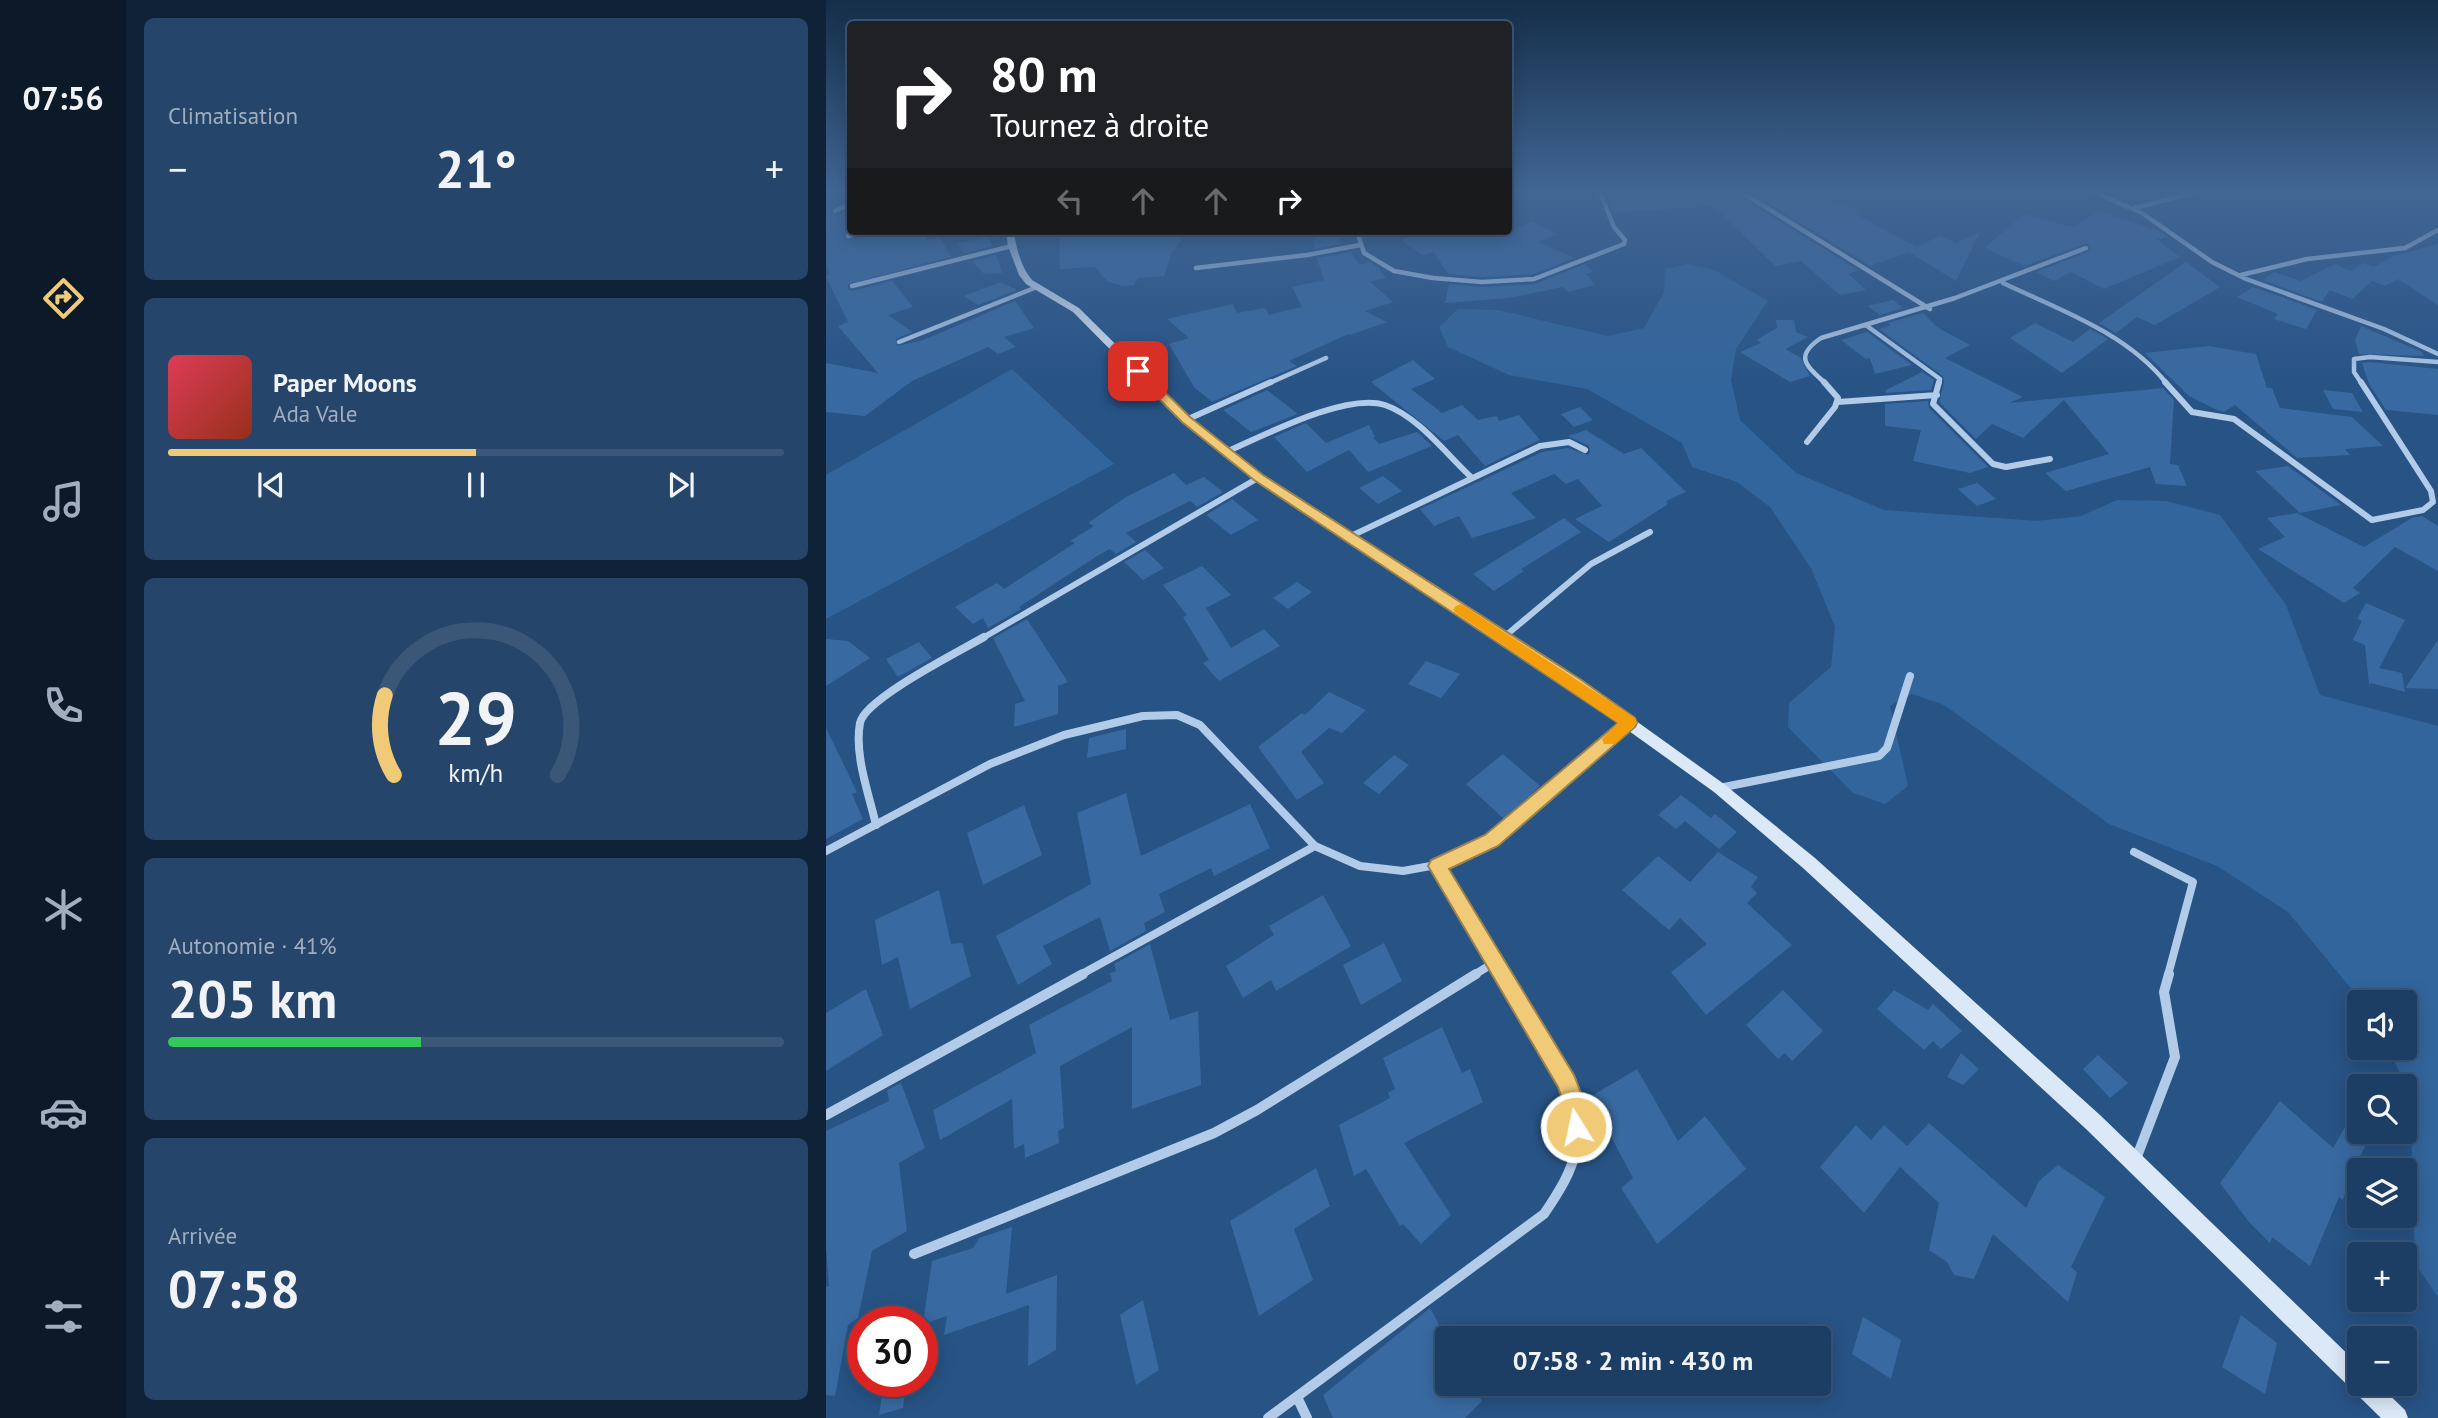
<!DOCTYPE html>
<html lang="fr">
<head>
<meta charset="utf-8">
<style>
  :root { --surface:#1d3e64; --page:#25456a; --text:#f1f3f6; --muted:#a0aebf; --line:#3b5778; --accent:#f0ca77 }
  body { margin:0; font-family:"PT Sans",sans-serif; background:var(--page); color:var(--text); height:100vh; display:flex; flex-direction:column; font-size:26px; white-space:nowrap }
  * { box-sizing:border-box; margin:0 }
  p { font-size:23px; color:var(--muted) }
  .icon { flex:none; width:38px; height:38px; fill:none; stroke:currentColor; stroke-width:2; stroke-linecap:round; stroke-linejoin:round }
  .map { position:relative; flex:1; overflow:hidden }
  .drawer { display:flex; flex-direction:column; gap:18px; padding:18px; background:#102237; width:700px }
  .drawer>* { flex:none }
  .guide { position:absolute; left:21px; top:21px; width:665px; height:214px; border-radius:7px; box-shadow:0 4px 18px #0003,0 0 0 2px var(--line); background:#202124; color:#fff; overflow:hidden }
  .fabs { position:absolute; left:1521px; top:990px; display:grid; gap:14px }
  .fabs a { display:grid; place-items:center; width:70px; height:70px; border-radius:7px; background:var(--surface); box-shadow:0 4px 18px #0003,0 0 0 2px var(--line); font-size:35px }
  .speed { position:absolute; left:21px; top:1306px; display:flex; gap:14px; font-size:35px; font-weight:700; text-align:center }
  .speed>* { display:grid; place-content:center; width:91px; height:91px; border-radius:50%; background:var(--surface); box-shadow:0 4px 18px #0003,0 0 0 2px var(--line); line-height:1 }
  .speed .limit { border:10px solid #d22; background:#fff; color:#111 }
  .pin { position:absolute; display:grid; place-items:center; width:60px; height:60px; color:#fff; margin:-30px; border-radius:14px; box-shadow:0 4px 10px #0006 }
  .me { position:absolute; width:77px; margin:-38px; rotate:350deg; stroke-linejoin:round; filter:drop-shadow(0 0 5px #0008) }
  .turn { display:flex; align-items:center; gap:24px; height:147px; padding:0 28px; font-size:32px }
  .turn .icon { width:91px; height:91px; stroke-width:2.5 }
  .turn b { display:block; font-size:49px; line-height:60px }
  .lanes { display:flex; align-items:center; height:66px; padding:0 28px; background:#0003; justify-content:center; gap:35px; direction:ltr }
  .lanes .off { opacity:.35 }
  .big { font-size:52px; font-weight:700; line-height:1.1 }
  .drawer .card { flex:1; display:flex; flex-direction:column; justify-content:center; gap:10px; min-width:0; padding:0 24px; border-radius:10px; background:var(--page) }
  .drawer .dial { align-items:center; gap:0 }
  .dial svg { height:182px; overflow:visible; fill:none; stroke:var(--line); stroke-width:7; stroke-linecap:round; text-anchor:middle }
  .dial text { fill:var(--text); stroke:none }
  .song { display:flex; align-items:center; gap:21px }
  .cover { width:84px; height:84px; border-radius:10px; background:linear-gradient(135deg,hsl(350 70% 55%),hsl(10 70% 35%)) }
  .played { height:7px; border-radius:4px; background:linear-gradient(90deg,var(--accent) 50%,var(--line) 50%) }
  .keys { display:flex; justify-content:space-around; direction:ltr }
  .heat { display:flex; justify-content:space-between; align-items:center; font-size:38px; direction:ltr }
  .charge { height:10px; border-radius:5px; background:linear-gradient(90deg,#34c759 41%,var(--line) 0) }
  .trip { position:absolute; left:609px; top:1326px; width:396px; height:70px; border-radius:7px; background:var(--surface); box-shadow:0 4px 18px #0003,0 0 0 2px var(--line); font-weight:700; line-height:70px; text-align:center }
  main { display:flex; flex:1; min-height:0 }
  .tabs { display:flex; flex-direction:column; width:126px; justify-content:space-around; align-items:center; background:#0c1928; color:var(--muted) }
  .tabs .icon { width:49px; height:49px }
  .tabs .current { color:var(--accent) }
  .tabs b { font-size:32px; color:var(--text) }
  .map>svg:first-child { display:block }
</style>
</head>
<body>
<main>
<nav class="tabs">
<b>07:56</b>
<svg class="icon current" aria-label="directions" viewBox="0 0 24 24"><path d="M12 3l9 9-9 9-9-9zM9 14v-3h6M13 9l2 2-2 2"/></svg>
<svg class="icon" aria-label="music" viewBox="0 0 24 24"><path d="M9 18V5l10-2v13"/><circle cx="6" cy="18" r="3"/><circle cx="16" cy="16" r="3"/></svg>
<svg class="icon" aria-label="phone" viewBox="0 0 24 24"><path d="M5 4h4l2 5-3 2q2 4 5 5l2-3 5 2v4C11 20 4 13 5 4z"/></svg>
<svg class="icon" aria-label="climate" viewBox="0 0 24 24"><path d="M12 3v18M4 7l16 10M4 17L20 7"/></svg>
<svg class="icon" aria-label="car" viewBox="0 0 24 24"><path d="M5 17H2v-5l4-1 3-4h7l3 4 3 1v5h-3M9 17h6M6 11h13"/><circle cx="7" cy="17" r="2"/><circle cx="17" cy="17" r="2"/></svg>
<svg class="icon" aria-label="filters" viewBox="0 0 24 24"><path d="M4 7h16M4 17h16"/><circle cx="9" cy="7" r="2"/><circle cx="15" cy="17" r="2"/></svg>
</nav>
<section class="drawer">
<div class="card"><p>Climatisation</p>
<div class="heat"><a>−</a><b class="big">21°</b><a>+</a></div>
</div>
<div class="card">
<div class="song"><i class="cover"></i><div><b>Paper Moons</b><p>Ada Vale</p></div></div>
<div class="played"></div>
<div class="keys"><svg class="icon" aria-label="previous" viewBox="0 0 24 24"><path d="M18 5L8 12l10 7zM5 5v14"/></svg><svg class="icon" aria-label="pause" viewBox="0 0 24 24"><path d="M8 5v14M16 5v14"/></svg><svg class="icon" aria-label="next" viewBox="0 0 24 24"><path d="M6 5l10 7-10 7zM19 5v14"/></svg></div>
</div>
<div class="card dial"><svg viewBox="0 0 100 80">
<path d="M14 69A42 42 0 1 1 86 69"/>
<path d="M14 69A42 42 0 0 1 10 34" stroke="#f0ca77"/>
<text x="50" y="56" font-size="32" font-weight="700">29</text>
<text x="50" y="72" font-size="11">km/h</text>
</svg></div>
<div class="card"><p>Autonomie · 41%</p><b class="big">205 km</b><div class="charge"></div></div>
<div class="card"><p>Arrivée</p><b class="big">07:58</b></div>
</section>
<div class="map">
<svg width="1612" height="1418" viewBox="0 0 1612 1418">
  <rect width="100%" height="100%" fill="#275385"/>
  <path fill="#32659c" d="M862 264 888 270 942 301 910 349 905 380 914 420 970 473 1058 510 1210 521 1255 516 1291 500 1340 501 1394 515 1460 605 1494 695 1612 726V1297L1589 1264 1584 1094 1562 1048H1578V1003H1537L1462 912 1391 866 1283 824 1118 705 1086 694 1064 706 1082 786 1059 804 1027 793 962 727 963 703 1005 667 1009 627 985 568 944 507 911 482 866 467 856 443 761 389 683 375 622 347 613 327 632 309 672 310 782 336 818 328 838 292 839 269Z
    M186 369 288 464 0 619V475Z"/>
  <path fill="#386aa1" d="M808 190H907L909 194 1032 270 1023 274 1040 290 1014 295 975 261 949 266 888 206 787 212 781 192Z
    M927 190H982L1034 212 1029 214 1091 247 1114 236 1130 243 1154 232 1130 281 1083 252 1044 266 923 191Z
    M5 208V214L9 216 24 209V231L17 235 21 241 48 236 52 231H99L100 240 115 238 124 257 22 284V289L26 291 66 281 87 307 62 315 86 332 70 339 71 346 97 340 189 301 208 328 178 337 190 347 172 354 162 347 86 381 39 416 0 412V363L52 373 12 326 22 322 0 277 3 274 0 260V210Z
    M1272 211 1333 231 1343 238 1330 239 1354 257 1278 289 1245 272 1228 281 1210 272 1262 252 1265 248 1261 243 1198 266 1159 248 1198 214 1247 227Z
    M707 222 731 234 712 242 749 258 707 274 656 277 622 274 608 252 596 255 575 240 597 233 596 231H610L620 238 640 231H650L660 237Z
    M233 231H363L346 252 338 276 312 278 308 285 298 286 282 282 269 267 234 269Z
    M512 231 515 244 489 249 486 233Z
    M162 236 166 246 139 253 131 244Z
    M1612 244V305L1572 279 1559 286 1546 281 1526 299 1504 290 1496 302 1437 280 1448 272 1475 281 1509 264 1524 271 1538 263 1548 267 1568 256Z
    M525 252 533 265 544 262 553 268 560 278 544 282 567 302 539 311 561 322 524 335 522 334 463 361 471 366 386 402 368 387 343 344 363 338 341 319 407 304 411 313 439 308 443 315 476 307 466 287 498 280 491 258Z
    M170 255 176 273 158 274 146 261Z
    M1360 262 1394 287 1329 325 1311 317 1290 333 1273 323Z
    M759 264 767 272 760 274 769 285 742 292 736 287 683 298 619 303 623 284 656 287 709 284Z
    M175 282 191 290 152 305 138 296Z
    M1427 287 1491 310 1480 329 1448 319 1452 314 1411 297Z
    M1067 300 1077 308 1054 315 1042 306Z
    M1097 313 1111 327 1144 345 1119 358 1197 397 1183 403 1337 388 1348 400 1344 464 1352 465 1361 486 1330 484 1324 467 1240 491 1219 473 1283 454 1238 400 1197 438 1166 424 1150 439 1113 402 1118 383 1117 376 1053 329 1065 325 1062 323Z
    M950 320H968L970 332 982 337 959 349 975 358 984 376 964 382 914 352 935 343 930 340 951 328Z
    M1209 323 1247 342 1264 329 1282 339 1236 373 1184 338Z
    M1535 326 1596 352 1598 356 1533 354 1529 340Z
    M1041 332 1086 365 1049 374 1044 358 1040 359 1015 340Z
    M1383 346 1430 354 1441 388H1446L1454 408 1526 417 1557 446 1519 449 1524 455 1471 458 1409 405 1398 412 1391 410 1363 396 1319 353Z
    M587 360 609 379 585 389 616 413 636 405 652 420 671 416 673 421 693 415 714 440 659 466 632 435 618 441 545 382Z
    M1544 362 1612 369V415L1560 410 1543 384 1536 363Z
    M1096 372 1108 380 1105 390 1059 393 1060 390Z
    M441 390 472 414 425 432 397 410Z
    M1497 390 1526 393 1537 412 1507 409Z
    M1102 401 1103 408 1162 467 1144 473 1087 461 1095 430 1059 426V404Z
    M754 407 767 420 748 427 735 414Z
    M480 423 500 443 543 425 549 437 547 438 553 444 591 432 606 446 542 472 523 450 481 472 448 437Z
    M760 430 798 454 815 448 860 492 840 501 842 504 783 542 749 519 776 506 752 479 740 484 728 474 685 493 710 518 646 538 633 516 608 526 594 509 716 452 742 448 762 455 764 452 763 446 742 436Z
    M1462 466 1515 505 1474 513 1429 471Z
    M348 473 360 485 378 477 397 492 371 507 364 501 300 533 310 542 290 554 284 549 271 556 193 607 195 609 162 628 157 618 147 624 129 607 171 583 178 589 249 543 244 541 268 526 262 523 300 497Z
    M557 476 576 491 552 504 533 488Z
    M1151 483 1170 499 1151 506 1132 489Z
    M406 499 432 520 405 535 380 515Z
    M1471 513 1538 547 1586 518 1596 516 1612 526V571L1569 547 1527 588 1534 593 1518 603 1432 549 1459 537 1441 518Z
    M738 518 755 532 695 569 698 571 668 591 647 574Z
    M319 550 338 568 317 580 298 562Z
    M376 566 405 595 380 608 405 648 438 629 454 646 393 681 377 663 383 660 357 617 361 615 337 585Z
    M471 582 486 592 462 609 447 598Z
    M1540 603 1579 620 1553 668 1576 673 1579 692 1545 683 1543 685 1539 645 1527 640 1536 621 1531 619Z
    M201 619 242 682 232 686V714L188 727 189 704 199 701 167 638Z
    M0 639 22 641 44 658 0 686Z
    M1612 640V689L1579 688Z
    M93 642 106 658 72 677 60 659Z
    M600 661 634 674 615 698 582 684Z
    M503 692 540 710 516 733 503 728 475 752 498 783 471 800 432 747 476 713 479 715Z
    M0 728 31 792 26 794 37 819 0 839Z
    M300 729V749L261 758 263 738Z
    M677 754 714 786 678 819 640 784Z
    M568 755 583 765 553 794 537 783Z
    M300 793 315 856 424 804 444 848 388 876 385 868 333 894 339 912 318 923 320 931 284 951 274 917 217 946 226 964 192 985 170 936 265 884 251 813Z
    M855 795 885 818 889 814 911 832 893 849 859 821 850 829 832 815Z
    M198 805 216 855 157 885 141 833Z
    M892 852 932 877 925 887 931 893 921 903 966 945 880 1015 845 972 881 944 854 918 843 930 796 890 832 856 864 882Z
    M113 890 125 944 136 943 145 976 84 1009 72 957 56 965 49 920Z
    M497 895 525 946 450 991 445 980 417 998 400 966 448 935 443 926Z
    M558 943 576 981 535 1005 517 965Z
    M324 944 344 1020 372 1011 375 1085 306 1109V1027L234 1066 238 1128 232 1131 233 1143 199 1158 198 1144 188 1149 186 1099 114 1140 107 1110 210 1053 203 1025 286 981 284 973 290 971 288 964Z
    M40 989 57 1035 0 1071V1013Z
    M957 990 997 1031 966 1061 959 1053 952 1059 920 1025Z
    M1068 990 1102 1010 1107 1004 1136 1031 1115 1049 1107 1041 1098 1050 1051 1009Z
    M616 1027 636 1073 644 1069 657 1102 578 1143 625 1215 595 1244 577 1224 574 1226 540 1169 528 1176 513 1125 564 1098 562 1093 569 1089 557 1058Z
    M1135 1053 1153 1069 1137 1085 1121 1077Z
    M1272 1055 1302 1083 1284 1098 1257 1069Z
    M811 1069 852 1141 879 1116 920 1169 831 1244 795 1188 807 1178 764 1097Z
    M75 1083 99 1148 73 1163 81 1231 46 1251 32 1318 22 1325 9 1396 0 1395V1287L3 1286 0 1246V1131L63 1101 61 1090Z
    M1454 1101 1507 1148 1519 1127 1540 1145 1526 1171 1517 1200 1513 1197 1484 1266 1446 1237 1444 1243 1423 1222 1394 1183Z
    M1103 1123 1200 1208 1213 1181 1232 1165 1279 1197 1245 1267 1251 1272 1242 1302 1167 1234 1148 1279 1128 1275 1121 1262 1103 1250 1113 1203 1074 1167 1038 1213 994 1167 1030 1125 1045 1140 1058 1125 1081 1146Z
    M490 1168 504 1206 468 1229 487 1280 433 1316 404 1221Z
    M186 1227 180 1294 231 1275 230 1350 202 1366 203 1305 118 1335 121 1316 97 1324 106 1261 147 1248 153 1238Z
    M317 1300 333 1370 310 1385 294 1315Z
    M604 1308 621 1339V1384H647L656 1401 639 1418H507L497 1395Z
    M1415 1315 1451 1343 1439 1394 1396 1367Z
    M1037 1317 1075 1340 1065 1379 1026 1354Z
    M73 1381H80L77 1408 53 1415 57 1387Z"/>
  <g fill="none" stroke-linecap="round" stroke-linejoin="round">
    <path stroke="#b2cbe8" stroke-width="4.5" d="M912 190 1104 309
      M1264 190 1316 213 1386 262 1420 279 1558 329 1612 354
      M1308 208 1378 190
      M9 211 24 204
      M531 231 538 253 568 271 607 278 656 282 708 279 798 244 799 240 788 227 773 190
      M22 236 47 231
      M370 268 481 255 534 245
      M1415 275 1481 259 1579 248 1612 230
      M1177 283C1234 310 1301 333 1341 384
      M26 286 186 246
      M1041 326 1114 379 1113 384
      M73 342 211 287
      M441 384 500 358
      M1000 384C981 366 967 357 995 338L1129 298 1260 248
      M1536 384 1528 372V359L1544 357 1612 362"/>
    <path stroke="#b2cbe8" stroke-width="6" d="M1113 382 1107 404 1167 464 1180 467 1224 459
      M1339 382 1366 412 1408 419 1546 520 1597 510 1607 502 1605 491 1535 382
      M1012 402 1111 395
      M360 420 445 382
      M981 442 1009 407 1012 398 998 382
      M400 452C437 436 520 392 559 405 593 417 620 454 646 478
      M523 537 714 446 743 442 759 450
      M678 637 765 564 824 532
      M155 639 432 478"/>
    <path stroke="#b2cbe8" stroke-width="8" d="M893 788 1053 756 1061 748 1084 676
      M50 825C43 794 28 755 34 723 38 699 134 651 158 637
      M0 851 164 764 238 735 317 716 351 715 374 725 489 846 534 866 577 871 621 863 665 841 803 723
      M1308 852 1367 882 1342 975
      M611 866 676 975
      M254 975 489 846
      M648 975 669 962"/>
    <path stroke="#b2cbe8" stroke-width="10" d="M0 1115 257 974
      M1310 1159 1349 1057 1338 992 1343 974
      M88 1254 388 1133 431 1110 650 974
      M471 1397 481 1418
      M442 1418 718 1214C752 1164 760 1142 740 1082L675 974"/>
    <path fill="#dbe8f7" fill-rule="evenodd" d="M180 231H188C190 248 195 267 206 280L253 308 364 418 436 476 753 680 898 784 989 858 1274 1115 1533 1365V1384H1552L1579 1410 1582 1418H1555L1260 1129 977 868 888 792 743 688 428 480 356 422 247 312 200 284 193 275 182 246Z"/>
  </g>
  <linearGradient id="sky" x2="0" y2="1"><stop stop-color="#152e49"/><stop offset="0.49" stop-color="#416694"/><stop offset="1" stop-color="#416694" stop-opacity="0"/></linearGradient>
  <rect width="1612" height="389" fill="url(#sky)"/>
  <path fill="#f0ca77" stroke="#9c834d" stroke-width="2" d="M308 369H316L364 417 437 475 754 679 809 718 811 723 809 727 672 846 623 869 748 1075 762 1111 758 1135 750 1138 743 1135 739 1127 740 1111 732 1087 602 866 605 860 659 835 792 723 428 480 356 422 308 374Z"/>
  <path fill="#f59e0b" d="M635 604 809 718 811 723 789 744H778L776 739 792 723 630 613 627 610 630 606Z"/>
</svg>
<div class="fabs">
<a><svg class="icon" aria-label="sound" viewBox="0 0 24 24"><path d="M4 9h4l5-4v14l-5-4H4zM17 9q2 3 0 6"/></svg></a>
<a><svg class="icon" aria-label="search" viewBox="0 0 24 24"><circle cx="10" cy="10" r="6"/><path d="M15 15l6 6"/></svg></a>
<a><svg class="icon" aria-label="layers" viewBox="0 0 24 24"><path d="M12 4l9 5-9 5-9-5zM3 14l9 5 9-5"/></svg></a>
<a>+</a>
<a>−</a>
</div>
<div class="speed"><div class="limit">30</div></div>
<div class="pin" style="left:312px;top:371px;background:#d93025"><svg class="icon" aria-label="arrive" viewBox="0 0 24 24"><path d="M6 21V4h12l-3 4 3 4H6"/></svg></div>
<svg class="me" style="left:750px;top:1127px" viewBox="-20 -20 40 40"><circle r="17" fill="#f0ca77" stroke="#fff" stroke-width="3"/><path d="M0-11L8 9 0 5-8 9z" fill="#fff"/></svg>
<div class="trip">07:58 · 2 min · 430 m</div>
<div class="guide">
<div class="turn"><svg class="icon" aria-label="right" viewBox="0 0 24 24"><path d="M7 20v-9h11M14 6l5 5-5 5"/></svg><div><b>80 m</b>Tournez à droite</div></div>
<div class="lanes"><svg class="icon off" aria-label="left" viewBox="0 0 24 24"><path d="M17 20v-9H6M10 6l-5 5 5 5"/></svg><svg class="icon off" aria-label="ahead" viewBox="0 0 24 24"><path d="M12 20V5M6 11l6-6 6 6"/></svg><svg class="icon off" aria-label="ahead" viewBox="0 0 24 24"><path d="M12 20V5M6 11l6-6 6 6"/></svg><svg class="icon" aria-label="right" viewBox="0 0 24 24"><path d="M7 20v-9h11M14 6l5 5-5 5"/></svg></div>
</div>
</div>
</main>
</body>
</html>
